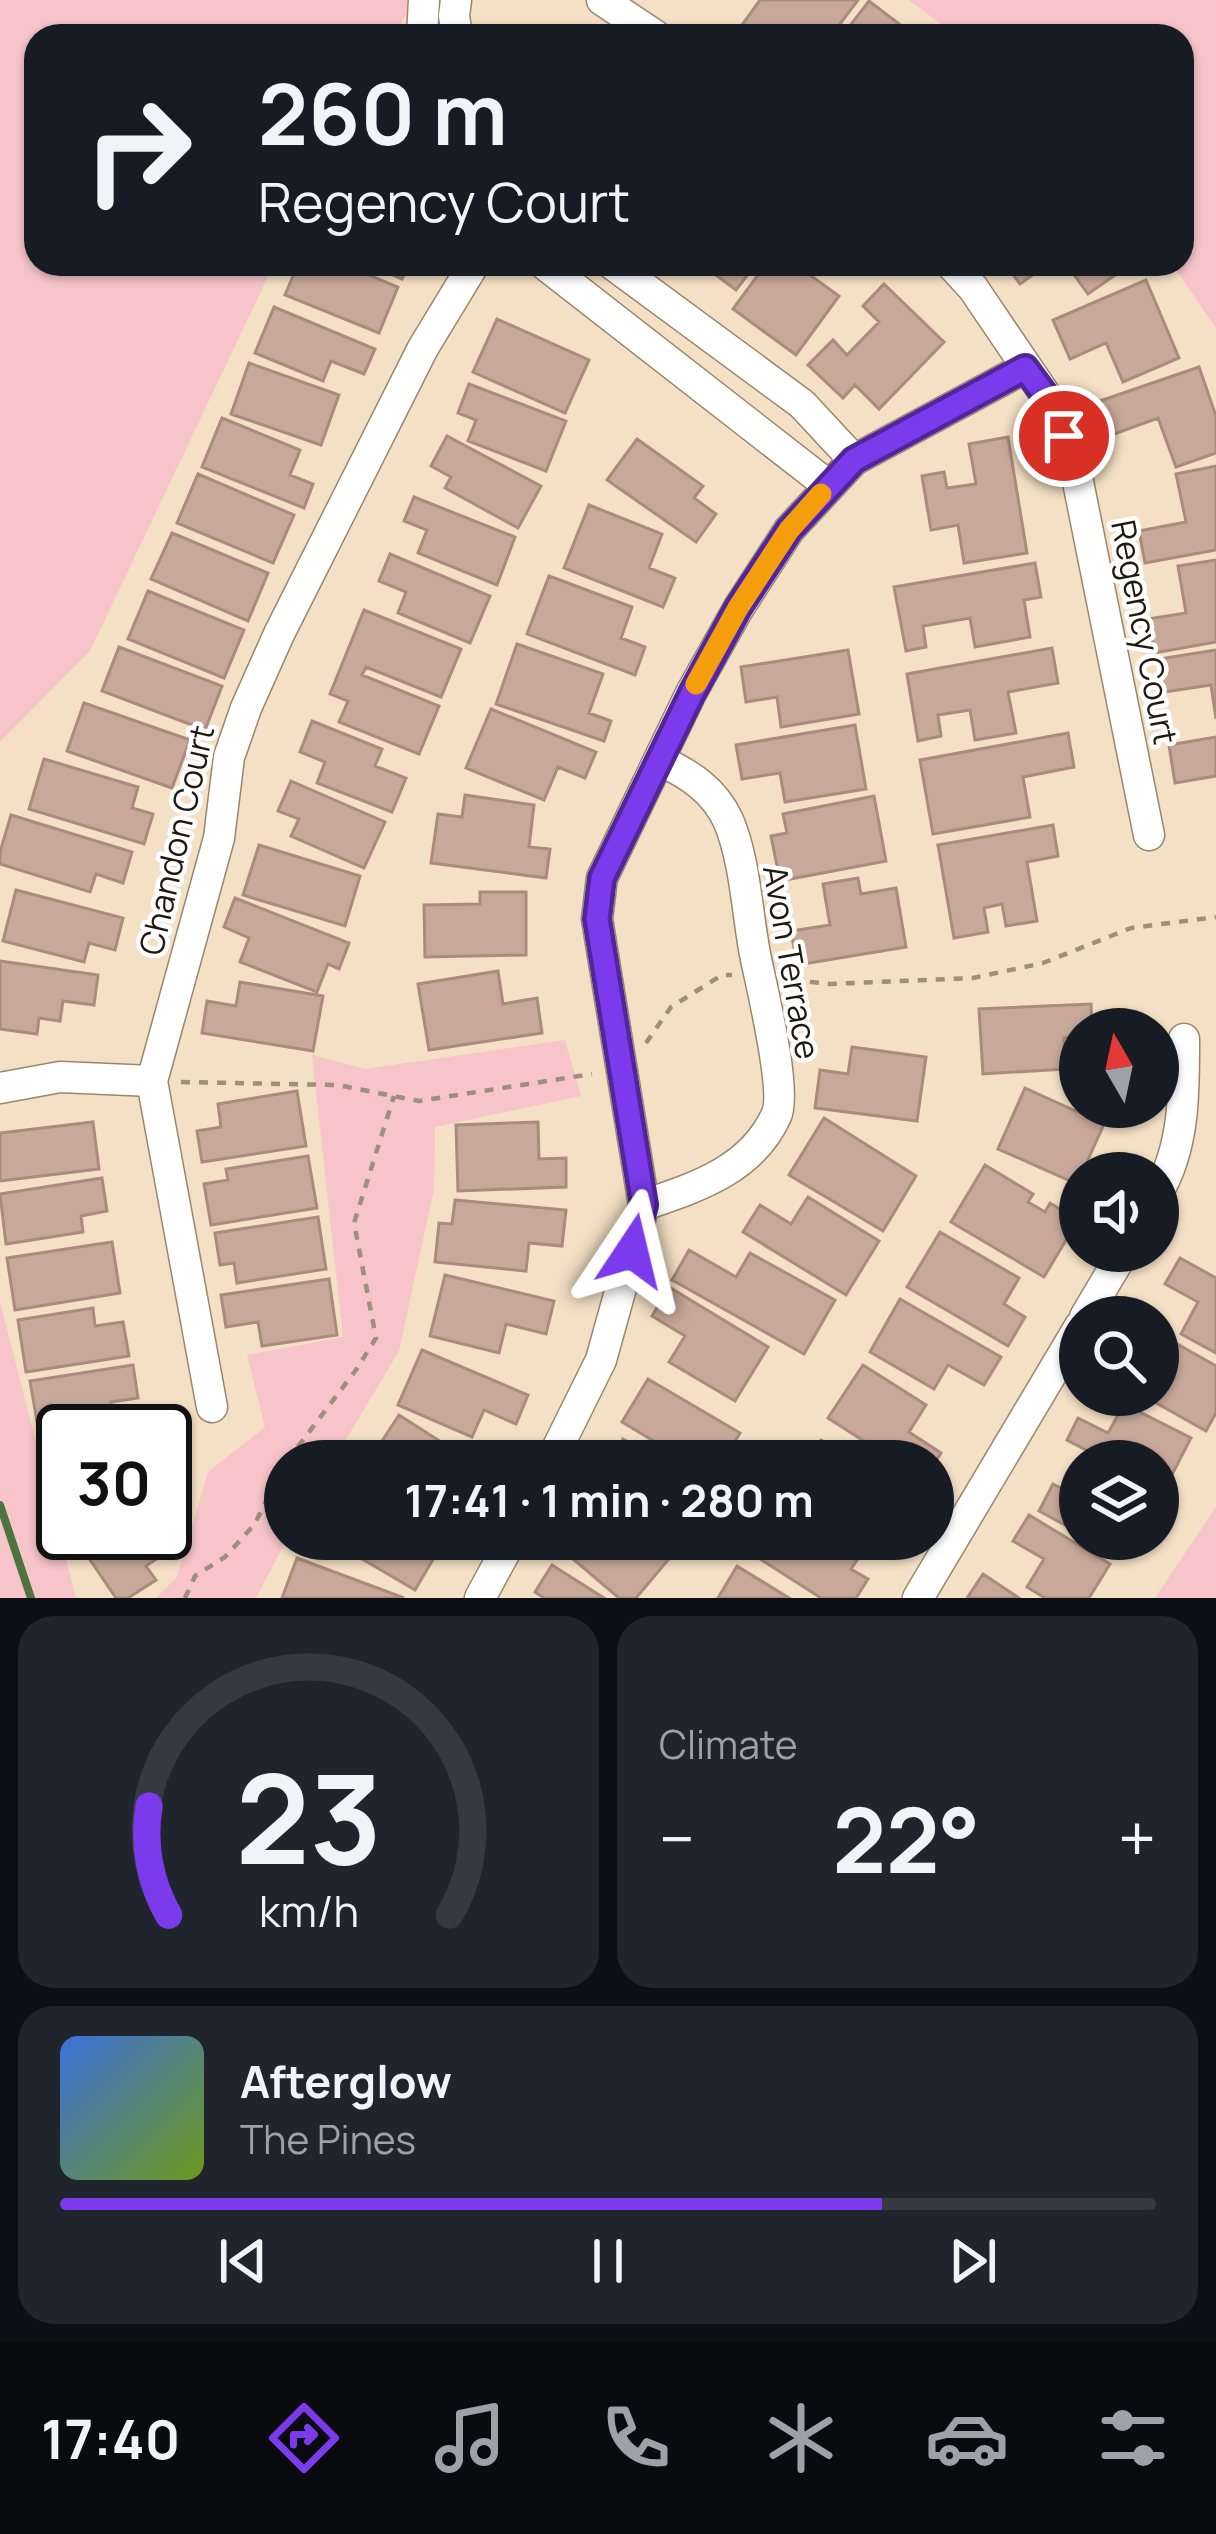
<!DOCTYPE html>
<html lang="en">
<head>
<meta charset="utf-8">
<style>
  :root { --surface:#171b24; --page:#20242c; --text:#f1f3f6; --muted:#9ea1a6; --line:#363941; --accent:#7c3aed }
  body { margin:0; font-family:Manrope,sans-serif; background:var(--page); color:var(--text); height:100vh; display:flex; flex-direction:column; font-size:45px; white-space:nowrap }
  * { box-sizing:border-box; margin:0 }
  p { font-size:39px; color:var(--muted) }
  .icon { flex:none; width:66px; height:66px; fill:none; stroke:currentColor; stroke-width:2; stroke-linecap:round; stroke-linejoin:round }
  .map { position:relative; height:1598px; overflow:hidden }
  .side { display:flex; flex-direction:column; gap:18px; padding:18px; background:#0d0f14; flex:1 }
  .side>* { flex:none }
  .hud { position:absolute; left:24px; top:24px; width:1170px; height:252px; border-radius:36px; box-shadow:0 3px 9px #0004; background:#171b24; color:var(--text); overflow:hidden }
  .needle { width:78px; rotate:351deg }
  .tools { position:absolute; left:1059px; top:1008px; display:grid; gap:24px }
  .tools a { display:grid; place-items:center; width:120px; height:120px; border-radius:50%; background:var(--surface); box-shadow:0 3px 9px #0004; font-size:60px }
  .speed { position:absolute; left:36px; top:1404px; display:flex; gap:24px; font-size:60px; font-weight:700; text-align:center }
  .speed>* { display:grid; place-content:center; width:156px; height:156px; border-radius:50%; background:var(--surface); box-shadow:0 3px 9px #0004; line-height:1 }
  .speed .limit { border:6px solid #111; border-radius:18px; background:#fff; color:#111 }
  .pin { position:absolute; display:grid; place-items:center; width:102px; height:102px; color:#fff; margin:-51px; border:6px solid #fff; border-radius:50%; box-shadow:0 3px 12px #0007 }
  .me { position:absolute; width:132px; margin:-66px; rotate:10deg; stroke-linejoin:round; filter:drop-shadow(0 0 9px #0008) }
  .turn { display:flex; align-items:center; gap:42px; height:252px; padding:0 36px; font-size:54px }
  .turn .icon { width:156px; height:156px; stroke-width:2.5 }
  .turn b { display:block; font-size:84px; line-height:102px }
  .big { font-size:90px; font-weight:700; line-height:1.1 }
  .side .card { flex:1; display:flex; flex-direction:column; justify-content:center; gap:18px; min-width:0; padding:0 42px; border-radius:36px; background:var(--page) }
  .side .dial { align-items:center; gap:0 }
  .dial svg { height:312px; overflow:visible; fill:none; stroke:var(--line); stroke-width:7; stroke-linecap:round; text-anchor:middle }
  .dial text { fill:var(--text); stroke:none }
  .song { display:flex; align-items:center; gap:36px }
  .cover { width:144px; height:144px; border-radius:18px; background:linear-gradient(135deg,hsl(220 70% 55%),hsl(80 70% 35%)) }
  .played { height:12px; border-radius:6px; background:linear-gradient(90deg,var(--accent) 75%,var(--line) 75%) }
  .keys { display:flex; justify-content:space-around; direction:ltr }
  .heat { display:flex; justify-content:space-between; align-items:center; font-size:66px; direction:ltr }
  .side .tiles { flex:1; display:grid; gap:18px; grid-template-columns:1fr 1fr }
  .card:last-child { grid-column:span 2 }
  .trip { position:absolute; left:264px; top:1440px; width:690px; height:120px; border-radius:60px; background:var(--surface); box-shadow:0 3px 9px #0004; font-weight:700; line-height:120px; text-align:center }
  .tabs { display:flex; height:192px; justify-content:space-around; align-items:center; background:#090b0e; color:var(--muted) }
  .tabs .icon { width:84px; height:84px }
  .tabs .selected { color:var(--accent) }
  .tabs b { font-size:54px; color:var(--text) }
  .map>svg:first-child { display:block }
</style>
</head>
<body>
<div class="map">
<svg width="1216" height="1598" viewBox="0 0 1216 1598">
  <rect width="100%" height="100%" fill="#f4e0c4"/>
  <path fill="#f6c4c9" d="M0 0H416L392 36H36V264H274L90 651 0 742Z
    M909 0H1216V328L1172 264H1182V36H957Z
    M565 1040 581 1096 435 1127 434 1189 399 1351 333 1461H285L287 1539 256 1598H156L177 1577 208 1472 265 1427 247 1355 343 1337 312 1055 365 1069Z
    M0 1302 76 1598H0Z
    M1216 1507V1598H1155Z"/>
  <g fill="none" stroke-linecap="round" stroke-linejoin="round">
    <path stroke="#4d743f" stroke-width="8" d="M0 1505 31 1598"/>
  </g>
  <path fill="#c8a89a" stroke="#aa8b7e" stroke-width="3" d="M760 0H858L831 36H734Z
    M869 1 915 36H842Z
    M298 264H342L398 287 379 333 285 295Z
    M368 264H409L402 279Z
    M701 264H756L736 290Z
    M766 264H807L803 270 839 296 796 355 733 309Z
    M1005 264H1048L1020 284Z
    M1066 264H1131L1088 294Z
    M1146 280 1179 358 1123 382 1106 343 1070 359 1053 320Z
    M884 284 944 342 879 409 855 385 843 398 808 365 833 340 847 355 879 322 863 306Z
    M274 307 375 349 364 374 331 361 323 381 255 353Z
    M497 319 589 360 565 413 473 372Z
    M249 363 339 395 321 445 231 414Z
    M1199 367 1216 416V453L1176 467 1158 418 1106 437 1094 403Z
    M469 384 566 421 546 471 468 441 476 420 458 413Z
    M222 418 300 450 290 475 313 484 304 508 202 467Z
    M447 436 541 486 518 528 445 488 451 477 431 466Z
    M1008 437 1027 553 964 563 958 525 931 530 922 476 944 472 947 488 976 484 969 444Z
    M637 439 703 486 694 498 716 514 696 542 607 480Z
    M1216 466V550L1145 563 1139 531 1186 522 1176 474Z
    M198 474 294 515 273 563 177 523Z
    M414 497 515 537 497 585 418 553 427 530 404 521Z
    M589 505 662 534 649 568 675 578 663 607 564 568Z
    M172 533 268 573 248 621 151 579Z
    M390 554 490 596 470 643 398 613 406 592 379 581Z
    M1216 560V642L1154 653 1148 619 1186 613 1178 566Z
    M1035 563 1041 597 1024 600 1030 637 975 647 970 618 923 626 926 647 906 651 894 587Z
    M549 576 632 607 621 638 645 647 635 675 527 634Z
    M148 591 244 630 224 678 128 639Z
    M364 610 461 649 441 697 366 667 362 675 439 706 419 754 339 722 348 701 330 694Z
    M517 644 603 674 589 713 611 721 604 741 496 704Z
    M119 647 222 686 205 730 102 691Z
    M1052 648 1058 683 1008 692 1016 733 975 740 970 710 938 715 941 736 918 741 907 674Z
    M848 650 859 714 781 727 777 697 746 702 741 667Z
    M1216 650V719L1211 685 1164 692 1159 659Z
    M84 703 190 740 172 788 67 751Z
    M491 709 596 752 585 778 558 767 544 800 466 768Z
    M312 721 382 749 375 766 406 778 392 812 317 783 325 762 300 752Z
    M855 725 866 789 785 802 780 773 742 779 736 745Z
    M1068 733 1074 767 1023 777 1030 817 933 834 920 760Z
    M1216 737V776L1175 783 1169 745Z
    M44 759 138 787 132 808 153 814 144 844 29 809Z
    M291 781 385 822 364 868 291 836 299 819 278 811Z
    M465 795 534 805 529 847 550 849 546 878 431 863 438 814 462 817Z
    M874 796 886 861 780 881 771 836 787 833 783 814Z
    M11 815 132 852 123 883 96 874 90 892 0 864V852Z
    M1053 825 1058 856 1027 862 1037 921 1006 926 1002 904 984 908 988 932 954 938 938 845Z
    M259 845 360 876 345 926 243 895Z
    M858 878 861 894 896 888 906 947 797 965 791 931 830 925 823 884Z
    M16 890 123 918 115 950 89 943 84 962 3 941Z
    M480 892H526V955L425 957 424 905 480 904Z
    M235 898 349 943 339 969 328 964 317 992 240 962 249 938 224 927Z
    M0 961 98 975 94 1005 63 1001 60 1021 39 1018 37 1034 0 1029Z
    M498 971 503 1004 537 998 542 1033 429 1050 418 984Z
    M240 982 323 996 313 1051 202 1033 207 1001 236 1006Z
    M1091 1004 1092 1029H1080V1037L1064 1038 1065 1069 983 1074 979 1009Z
    M852 1047 926 1057 917 1121 815 1108 820 1070 848 1074Z
    M1025 1088 1104 1124 1077 1184 998 1149Z
    M297 1091 306 1146 202 1162 197 1131 221 1127 218 1104Z
    M824 1118 916 1176 883 1231 789 1175Z
    M93 1122 99 1169 0 1181V1133Z
    M538 1122 539 1159 566 1158V1187L458 1191 456 1125Z
    M308 1156 317 1208 211 1225 204 1184 228 1180 226 1169Z
    M985 1165 1033 1194 1028 1202 1045 1212 1050 1203 1078 1220 1044 1277 951 1222Z
    M102 1178 107 1211 81 1216 83 1232 6 1244 0 1194Z
    M808 1197 879 1241 846 1295 743 1232 760 1205 791 1224Z
    M455 1200 566 1210 562 1246 529 1243 526 1271 435 1262 439 1223 452 1224Z
    M318 1217 326 1269 237 1283 234 1263 220 1265 215 1233Z
    M940 1232 1019 1278 1004 1304 1025 1317 1008 1346 907 1287Z
    M112 1242 120 1293 15 1310 7 1258Z
    M689 1250 736 1277 750 1253 835 1300 804 1354 672 1280Z
    M1180 1258 1216 1278V1353L1181 1334 1198 1302 1165 1284Z
    M445 1275 554 1301 546 1334 506 1324 499 1353 430 1336Z
    M329 1279 337 1335 262 1346 258 1322 226 1327 221 1295Z
    M669 1287 768 1347 735 1401 669 1362 685 1336 652 1316Z
    M900 1299 1001 1357 984 1385 948 1365 934 1389 870 1352Z
    M93 1308 95 1326 123 1322 129 1356 26 1372 18 1320Z
    M1158 1333 1216 1366V1413L1206 1431 1142 1395H1158Z
    M422 1350 528 1395 516 1424 484 1410 472 1437 398 1405Z
    M133 1365 138 1398 111 1402 114 1421 39 1433 30 1381Z
    M863 1365 926 1405 909 1432 941 1453 933 1466V1461H895L828 1418Z
    M648 1379 740 1433 723 1461H687L622 1422Z
    M1124 1404 1191 1438 1164 1490 1158 1487V1461H1107L1067 1440 1078 1418 1108 1433Z
    M399 1415 466 1458 464 1461H369Z
    M623 1439 664 1461H611Z
    M821 1440 859 1461H809Z
    M1053 1484 1076 1496 1080 1489V1533L1039 1511Z
    M170 1489 184 1511 165 1524V1492Z
    M1029 1515 1110 1564 1089 1598H1045L1027 1587 1044 1559 1013 1541Z
    M165 1527 177 1545 146 1566 156 1580 128 1598H116L82 1548 104 1533H165Z
    M328 1539H445L415 1590Z
    M567 1539H584L588 1543 591 1539H643L668 1560 636 1598H619L560 1548Z
    M769 1539H846L864 1550 851 1569 868 1579 856 1598H821L757 1557Z
    M1091 1539H1132L1122 1556Z
    M297 1558 404 1598H282Z
    M552 1565 604 1598H544L535 1592Z
    M737 1566 789 1598H718Z
    M983 1574 1019 1598H967Z"/>
  <g fill="none" stroke-linecap="round" stroke-linejoin="round">
    <g stroke="#99876d" stroke-width="33">
      <path id="street" d="M456 0 454 16 457 36
        M602 0 656 36
        M422 36 424 0
        M544 264 829 486
        M612 264 802 404 854 460
        M951 264 973 288 1053 406 1075 467 1149 835
        M0 1088 60 1077 152 1081
        M1158 1192C1185 1146 1184 1091 1184 1039
        M644 1205C697 1187 751 1170 776 1116 788 1092 761 985 755 954 747 912 745 859 728 820 714 790 689 774 661 761
        M1085 1317 1124 1251
        M212 1407 152 1081 219 838 229 757 246 708 279 634 423 348 474 264
        M551 1461 601 1360 644 1205 597 919 602 878 691 693 738 609 789 530 854 460 1025 368
        M480 1598 512 1539
        M918 1598 1080 1326"/>
    </g>
    <path stroke="#9d8f7a" stroke-width="4.5" stroke-dasharray="9 9" stroke-linecap="butt" d="M792 980 830 984 973 978 1043 963 1131 928 1216 917
      M646 1043 671 1007 722 975H732
      M181 1082 338 1085 419 1101 592 1074
      M287 1461 356 1370 376 1338 354 1223 394 1096
      M185 1598 195 1576 225 1557 254 1525 285 1464"/>
    <use href="#street" stroke="#fff" stroke-width="30"/>
  </g>
  <g fill="none" stroke-linecap="round" stroke-linejoin="round">
    <g stroke="#51269a" stroke-width="30">
      <path id="route" d="M632 1251 644 1205 597 919 602 878 692 693 738 608 789 530 854 460 1025 368 1053 406 1064 436"/>
    </g>
    <use href="#route" stroke="#7c3aed" stroke-width="21"/>
    <path stroke="#f59e0b" stroke-width="21" d="M696 684 738 608 789 530 821 494"/>
  </g>
  <g text-anchor="middle" dominant-baseline="central" stroke-width="9" stroke-linejoin="round" paint-order="stroke">
    <g font-size="33" fill="#1f180e" stroke="#fff">
      <text transform="translate(1145 632) rotate(79)">Regency Court</text>
      <text transform="translate(176 840) rotate(-77)">Chandon Court</text>
      <text transform="translate(792 962) rotate(80)">Avon Terrace</text>
    </g>
  </g>
</svg>
<div class="tools">
<a><svg class="needle" viewBox="-14 -14 28 28"><path d="M0-13l5 13h-10z" fill="#e53935"/><path d="M0 13l5-13h-10z" fill="#9ea1a6"/></svg></a>
<a><svg class="icon" aria-label="sound" viewBox="0 0 24 24"><path d="M4 9h4l5-4v14l-5-4H4zM17 9q2 3 0 6"/></svg></a>
<a><svg class="icon" aria-label="search" viewBox="0 0 24 24"><circle cx="10" cy="10" r="6"/><path d="M15 15l6 6"/></svg></a>
<a><svg class="icon" aria-label="layers" viewBox="0 0 24 24"><path d="M12 4l9 5-9 5-9-5zM3 14l9 5 9-5"/></svg></a>
</div>
<div class="speed"><div class="limit">30</div></div>
<div class="pin" style="left:1064px;top:436px;background:#d93025"><svg class="icon" aria-label="arrive" viewBox="0 0 24 24"><path d="M6 21V4h12l-3 4 3 4H6"/></svg></div>
<svg class="me" style="left:632px;top:1251px" viewBox="-20 -20 40 40"><path d="M0-17L14 15 0 8-14 15z" fill="#7c3aed" stroke="#fff" stroke-width="4"/></svg>
<div class="trip">17:41 · 1 min · 280 m</div>
<div class="hud">
<div class="turn"><svg class="icon" aria-label="right" viewBox="0 0 24 24"><path d="M7 20v-9h11M14 6l5 5-5 5"/></svg><div><b>260 m</b>Regency Court</div></div>
</div>
</div>
<section class="side">
<div class="tiles">
<div class="card dial"><svg viewBox="0 0 100 80">
<path d="M14 69A42 42 0 1 1 86 69"/>
<path d="M14 69A42 42 0 0 1 9 41" stroke="#7c3aed"/>
<text x="50" y="56" font-size="32" font-weight="700">23</text>
<text x="50" y="72" font-size="11">km/h</text>
</svg></div>
<div class="card"><p>Climate</p>
<div class="heat"><a>−</a><b class="big">22°</b><a>+</a></div>
</div>
<div class="card">
<div class="song"><i class="cover"></i><div><b>Afterglow</b><p>The Pines</p></div></div>
<div class="played"></div>
<div class="keys"><svg class="icon" aria-label="previous" viewBox="0 0 24 24"><path d="M18 5L8 12l10 7zM5 5v14"/></svg><svg class="icon" aria-label="pause" viewBox="0 0 24 24"><path d="M8 5v14M16 5v14"/></svg><svg class="icon" aria-label="next" viewBox="0 0 24 24"><path d="M6 5l10 7-10 7zM19 5v14"/></svg></div>
</div>
</div>
</section>
<nav class="tabs">
<b>17:40</b>
<svg class="icon selected" aria-label="directions" viewBox="0 0 24 24"><path d="M12 3l9 9-9 9-9-9zM9 14v-3h6M13 9l2 2-2 2"/></svg>
<svg class="icon" aria-label="music" viewBox="0 0 24 24"><path d="M9 18V5l10-2v13"/><circle cx="6" cy="18" r="3"/><circle cx="16" cy="16" r="3"/></svg>
<svg class="icon" aria-label="phone" viewBox="0 0 24 24"><path d="M5 4h4l2 5-3 2q2 4 5 5l2-3 5 2v4C11 20 4 13 5 4z"/></svg>
<svg class="icon" aria-label="climate" viewBox="0 0 24 24"><path d="M12 3v18M4 7l16 10M4 17L20 7"/></svg>
<svg class="icon" aria-label="car" viewBox="0 0 24 24"><path d="M5 17H2v-5l4-1 3-4h7l3 4 3 1v5h-3M9 17h6M6 11h13"/><circle cx="7" cy="17" r="2"/><circle cx="17" cy="17" r="2"/></svg>
<svg class="icon" aria-label="filters" viewBox="0 0 24 24"><path d="M4 7h16M4 17h16"/><circle cx="9" cy="7" r="2"/><circle cx="15" cy="17" r="2"/></svg>
</nav>
</body>
</html>
